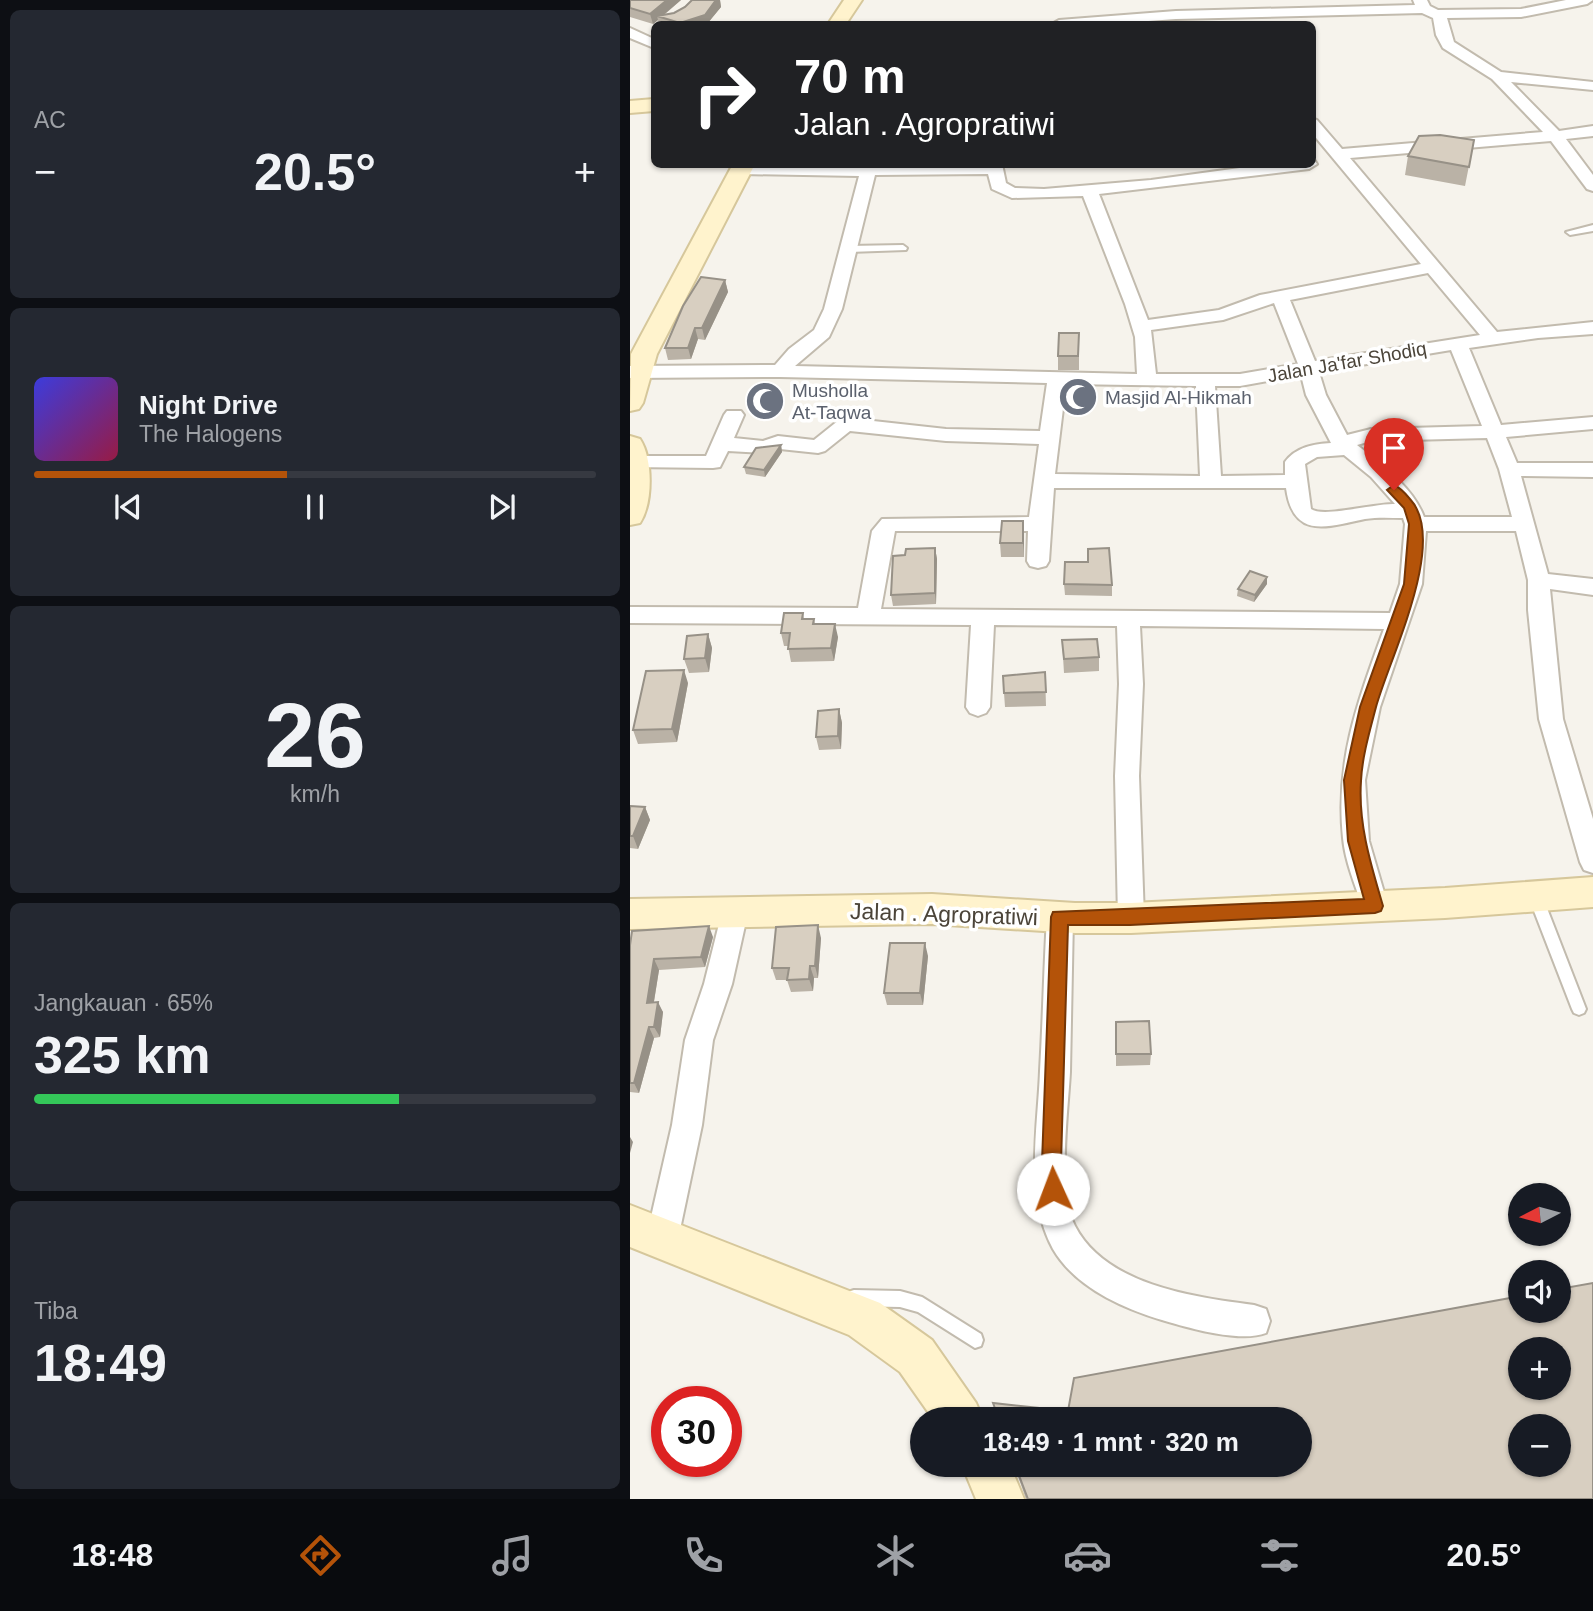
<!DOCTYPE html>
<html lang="id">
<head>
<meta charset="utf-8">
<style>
  :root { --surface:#171b24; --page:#242831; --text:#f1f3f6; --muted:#9ea1a6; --line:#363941; --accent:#b45309 }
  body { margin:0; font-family:Helvetica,sans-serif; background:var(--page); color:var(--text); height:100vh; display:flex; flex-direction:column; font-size:26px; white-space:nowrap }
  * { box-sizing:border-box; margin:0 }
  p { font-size:23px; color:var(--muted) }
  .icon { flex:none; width:38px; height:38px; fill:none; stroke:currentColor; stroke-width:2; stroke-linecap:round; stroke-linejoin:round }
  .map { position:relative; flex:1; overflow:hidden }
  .drawer { display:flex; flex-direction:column; gap:10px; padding:10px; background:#0d0f14; width:630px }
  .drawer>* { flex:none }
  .top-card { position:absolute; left:21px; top:21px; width:665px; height:147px; border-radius:10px; box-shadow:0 2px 5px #0004; background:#202124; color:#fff; overflow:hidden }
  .needle { width:46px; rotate:264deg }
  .fabs { position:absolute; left:878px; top:1183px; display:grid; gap:14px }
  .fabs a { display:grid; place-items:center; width:63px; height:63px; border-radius:50%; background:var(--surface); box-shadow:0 2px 5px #0004; font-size:35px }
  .speed { position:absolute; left:21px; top:1386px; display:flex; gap:14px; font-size:35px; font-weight:700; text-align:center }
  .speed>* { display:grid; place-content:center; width:91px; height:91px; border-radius:50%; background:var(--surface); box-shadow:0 2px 5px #0004; line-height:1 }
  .speed .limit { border:10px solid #d22; background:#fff; color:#111 }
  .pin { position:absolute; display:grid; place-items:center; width:60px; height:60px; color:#fff; margin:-72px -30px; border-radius:50% 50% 50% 0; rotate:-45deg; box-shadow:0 0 7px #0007 }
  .pin .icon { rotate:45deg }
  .me { position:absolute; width:77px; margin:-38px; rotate:358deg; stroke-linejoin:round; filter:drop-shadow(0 0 5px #0008) }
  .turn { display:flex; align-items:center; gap:24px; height:147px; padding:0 28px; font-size:32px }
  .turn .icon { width:91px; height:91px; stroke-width:2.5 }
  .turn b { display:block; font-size:49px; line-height:60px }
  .big { font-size:52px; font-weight:600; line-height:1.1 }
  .drawer .tile { flex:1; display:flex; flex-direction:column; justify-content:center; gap:10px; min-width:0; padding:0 24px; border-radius:10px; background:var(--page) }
  .drawer .dial { align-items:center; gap:0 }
  .dial b { font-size:91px; line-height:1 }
  .song { display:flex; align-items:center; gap:21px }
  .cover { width:84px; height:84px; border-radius:10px; background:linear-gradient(135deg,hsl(240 70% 55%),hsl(340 70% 35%)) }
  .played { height:7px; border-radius:4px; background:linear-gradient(90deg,var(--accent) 45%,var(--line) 45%) }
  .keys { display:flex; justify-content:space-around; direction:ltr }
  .heat { display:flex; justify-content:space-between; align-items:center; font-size:38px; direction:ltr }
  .charge { height:10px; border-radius:5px; background:linear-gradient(90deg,#34c759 65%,var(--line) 0) }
  .trip { position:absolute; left:280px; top:1407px; width:402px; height:70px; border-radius:35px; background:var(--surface); box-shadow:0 2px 5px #0004; font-weight:600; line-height:70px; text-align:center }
  .dock { display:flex; height:112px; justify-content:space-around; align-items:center; background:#090b0e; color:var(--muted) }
  .dock .icon { width:49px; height:49px }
  .dock .selected { color:var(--accent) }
  .dock b { font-size:32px; color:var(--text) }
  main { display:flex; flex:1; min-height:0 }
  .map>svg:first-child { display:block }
</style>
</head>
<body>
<main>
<section class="drawer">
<div class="tile"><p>AC</p>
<div class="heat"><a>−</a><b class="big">20.5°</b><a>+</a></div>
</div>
<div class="tile">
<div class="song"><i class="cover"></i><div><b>Night Drive</b><p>The Halogens</p></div></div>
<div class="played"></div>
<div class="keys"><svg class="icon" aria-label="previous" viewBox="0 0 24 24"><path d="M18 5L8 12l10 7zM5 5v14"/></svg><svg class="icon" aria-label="pause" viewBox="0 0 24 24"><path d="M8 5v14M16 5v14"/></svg><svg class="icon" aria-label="next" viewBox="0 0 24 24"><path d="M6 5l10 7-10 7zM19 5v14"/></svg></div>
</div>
<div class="tile dial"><b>26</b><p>km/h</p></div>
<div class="tile"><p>Jangkauan · 65%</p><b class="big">325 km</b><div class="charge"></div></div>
<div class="tile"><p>Tiba</p><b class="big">18:49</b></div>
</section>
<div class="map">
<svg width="963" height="1499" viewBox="0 0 963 1499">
  <rect width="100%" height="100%" fill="#f6f3ec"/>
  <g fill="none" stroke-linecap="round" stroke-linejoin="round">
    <g stroke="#c2bbae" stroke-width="4">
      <path id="lane" d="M963 225V231L940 235 936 232Z
        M273 245 277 248 276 250 219 252 215 249 219 246Z
        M906 892 911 894 913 898 956 1009 954 1013 949 1015 944 1013 942 1009 899 898 901 894Z
        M224 1290 270 1291 292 1297 351 1334 353 1340 351 1346 345 1348 288 1312 270 1307 224 1306 218 1304 216 1298 218 1292Z"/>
    </g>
    <g stroke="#c2bbae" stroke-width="4">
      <path id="street" d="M783 0H797L800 6 808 10 891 9 936 0H963L957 4 891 17 817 18 824 42 871 72 963 82V90L881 82 929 131 963 126V136L936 139 963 175V191L957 189 921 141 720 158 867 332 963 322V334L908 338 839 348 871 425 963 417V429L876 437 887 463H963V477L891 476 918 574 963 579V595L920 589 933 719 963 819V873L954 870 950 862 909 719 898 610V580L886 531H796L792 584 750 707 735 780 739 841 758 906 754 914 745 917 736 914 732 906C725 884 715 861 713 838 705 760 728 701 754 629L510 626 513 684 509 776 514 918 511 926 501 929 491 926 488 918 485 776 489 684 487 626 364 625 360 707 356 713 348 716 340 713 336 707 341 625 0 623V607L228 608 242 531 252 519 399 517 409 444 316 441 220 431 195 451 188 453 150 449 135 453 98 451 90 467 83 468 0 467V457L4 456H76L94 415 97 411H111L114 415 104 438 133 441 148 436 184 440 209 420 216 418 316 429 410 431 417 383 150 377 0 378V366L145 365 159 349 184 330 194 309 229 176 112 174 106 172 104 169 106 166 372 164 376 183 385 188 414 189 521 180 639 164H682V160L685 161 687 164 679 169 469 194 518 320 589 310 630 295 791 264 682 133V118L687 120 712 149 913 132 862 79 813 48 806 35 803 18 792 13 546 19 477 24H422L429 20 546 11 785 5ZM358 174 362 189 382 198 453 196 495 304 505 337 507 374 165 366 199 337 212 309 245 175ZM798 273 850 335 685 361 660 300ZM644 303 668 364 610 374H526L521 330 593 320ZM821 350 852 426 741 429 717 435 696 395 689 372ZM671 375 676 395 701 443C684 444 666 447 655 462V475L591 476 585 386H610ZM436 384 566 386 570 476 425 474ZM857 438 869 469 882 517H794C783 487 751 464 727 445L741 441ZM714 455 741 477 765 504C746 503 693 518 681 509L675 464 687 457ZM424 488H656C663 540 697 527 735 519 748 517 760 518 773 518L775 524 770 584 760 613 251 609 265 531H398L397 561 400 566 408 568 416 566 419 561Z
        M0 28 24 39V48L0 38Z
        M105 901 114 904 118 912 102 984 83 1040 72 1125 48 1239 43 1250 32 1255 21 1250 16 1239 42 1125 55 1040 74 984 92 912 96 904Z
        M430 906 440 909 443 917C442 969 441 1020 440 1072 438 1111 427 1191 445 1226 476 1286 565 1297 624 1305L636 1309 640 1321 636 1333C610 1343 559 1328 532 1320 492 1308 445 1287 423 1249 394 1196 408 1128 410 1071 413 1020 414 968 417 917L420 909Z"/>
    </g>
    <g stroke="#d6c79b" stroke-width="4">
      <path id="secondary" d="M214 0H232L216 24H198Z
        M24 99V111L0 113V101Z
        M103 164H125L27 354 13 403 9 409 0 411 1 354Z
        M0 436 10 439C23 459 23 503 10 523L0 525Z
        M963 877V907L815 918 501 933H445L302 924 0 929V899L302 894 445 903H501L815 888Z
        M0 1205 250 1303 302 1340 346 1403 353 1419H303L270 1372 219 1335 0 1247Z
        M332 1465H380L394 1499H346Z"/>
    </g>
    <use href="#lane" fill="#fff" fill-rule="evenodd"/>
    <use href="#street" fill="#fff" fill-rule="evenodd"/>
    <use href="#secondary" fill="#fff3cd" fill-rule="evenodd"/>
  </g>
  <path fill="#bab2a6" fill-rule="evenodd" d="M0 0H51L34 15 44 13 55 7 62 0H90L91 7 77 24H29L28 20 23 24 0 17Z
    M844 140 835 186 775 175 778 156Z
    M95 280 98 292 75 340 68 339 61 359 38 360 35 348Z
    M449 333V370H428V356Z
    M151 445 152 452 135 477 116 474 114 467Z
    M393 521 394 557H371L370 543Z
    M305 548 307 559 306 604 263 606 261 595 275 555Z
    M434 584 482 585V596L435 595Z
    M637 584 624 602 607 596 608 589Z
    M173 613 174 619H184L185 624 208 637 204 661 161 662 158 646H154L151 633Z
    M78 634 82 648 79 672 59 673 54 659Z
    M432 640 469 657V671L434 673Z
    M415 672 416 706 375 707 374 693Z
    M58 683 47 742 8 744 3 730Z
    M209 709 212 723 211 749 189 750 186 737Z
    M0 806 15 807 20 820 8 849 0 848Z
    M83 937 75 967 29 970 24 1002 33 1012 30 1037 24 1038 9 1093 0 1092V945Z
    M191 938 188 978H184L183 991 161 992 157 980H146L142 968Z
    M298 956 293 1005H257L254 993Z
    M486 1022 521 1054 520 1065 486 1066Z
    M963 1283V1499H396L384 1465H670V1419H367L363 1403 438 1411 444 1378 891 1296V1311H929V1289ZM891 1349H929V1388H891ZM891 1426H929V1465H891Z"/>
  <path fill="#979187" d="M37 0H51L31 17 27 16 28 20 23 24 20 14Z
    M84 0H90L91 7 77 24H50V23Z
    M95 280 98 292 75 340 72 328Z
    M65 328 68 339 61 359 58 348Z
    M151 445 152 452 135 477 134 470Z
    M393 521 394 534V557L393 543Z
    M305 548 307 559 306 604 305 593Z
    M637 577V584L624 602 625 595Z
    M205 624 208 637 204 661 201 648Z
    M78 634 82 648 79 672 75 658Z
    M54 670 58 683 47 742 42 729Z
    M209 709 212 723 211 749 208 736Z
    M15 807 20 820 8 849 3 836Z
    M188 925 191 938 188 978 185 966Z
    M79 926 83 937 75 967 71 957Z
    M295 943 298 956 293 1005 290 993Z
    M24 959 29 970 22 1013 17 1003Z
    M180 966 184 978 183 991 179 979Z
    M28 1002 33 1012 30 1037 24 1027Z
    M19 1027 24 1038 9 1093 4 1083Z
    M0 1137 3 1142 0 1153Z"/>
  <path fill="#d8cfc1" stroke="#979187" stroke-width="2" fill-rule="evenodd" d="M0 0H37L20 14 0 8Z
    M62 0H86L75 15 50 23 27 16 44 13 55 7Z
    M810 135 844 140 839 167 778 156 789 136Z
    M71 277 95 280 72 328H65L58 348H35L53 306Z
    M429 333H449L448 356H428Z
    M151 445 134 470 114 467 126 448Z
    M372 521H393V543H370Z
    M305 548V593L261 595 263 556 275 555 276 549Z
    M479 548 482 585 434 584 435 562H458V549Z
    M620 571 637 577 625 595 608 589Z
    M154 613H173L172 619H184L183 624H205L201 648 158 649 160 633H151Z
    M78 634 75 658 54 659 57 636Z
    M467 639 469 657 434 659 432 640Z
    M54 670 42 729 3 730 16 671Z
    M415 672 416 692 374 693 373 676Z
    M209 709 208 736 186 737 188 711Z
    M0 806 15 807 3 836H0Z
    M188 925 185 966H180L179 979 157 980 159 968H142L146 927Z
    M79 926 71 957 24 959 17 1003 28 1002 24 1027H19L4 1083H0V945L2 931Z
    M260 943H295L290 993H254Z
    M519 1021 521 1054H486V1022Z
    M963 1283V1499H398L385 1465H670V1419H369L363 1403 438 1411 444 1378 891 1296V1311H929V1289ZM891 1349H929V1388H891ZM891 1426H929V1465H891Z"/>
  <path fill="#b45309" stroke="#753606" stroke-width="2" d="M764 485C771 488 775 493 780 499 819 541 759 659 746 707 740 730 732 757 731 781 728 824 741 865 753 906L751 911 745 913 500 925H438L431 1163 433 1189 430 1196 423 1199 416 1196 412 1163 421 917 423 912 734 899 718 841 714 780 730 707 774 584 779 524 774 508 757 490Z"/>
  <defs>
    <g id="mosque-disc" transform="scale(2.0125)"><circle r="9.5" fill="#6b7280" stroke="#fff"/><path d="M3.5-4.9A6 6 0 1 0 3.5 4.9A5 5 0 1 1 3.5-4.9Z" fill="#fff"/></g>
  </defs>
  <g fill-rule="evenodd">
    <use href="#mosque-disc" x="448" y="397"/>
    <use href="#mosque-disc" x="135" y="401"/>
  </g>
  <g text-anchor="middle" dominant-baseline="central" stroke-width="7" stroke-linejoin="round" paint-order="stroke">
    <g font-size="19" fill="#4b4439" stroke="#fff">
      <text transform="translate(717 362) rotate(-10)">Jalan Ja'far Shodiq</text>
    </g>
    <g font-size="19" fill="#5b616d" stroke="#fff" text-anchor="start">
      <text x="162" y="390">Musholla<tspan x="162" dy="22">At-Taqwa</tspan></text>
      <text x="475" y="397">Masjid Al-Hikmah</text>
    </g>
    <g font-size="23" fill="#4b4439" stroke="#fff">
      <text transform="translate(314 914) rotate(2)">Jalan . Agropratiwi</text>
    </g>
  </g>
</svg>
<div class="fabs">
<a><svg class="needle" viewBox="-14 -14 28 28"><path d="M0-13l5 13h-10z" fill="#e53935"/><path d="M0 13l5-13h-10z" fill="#9ea1a6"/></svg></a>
<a><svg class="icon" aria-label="sound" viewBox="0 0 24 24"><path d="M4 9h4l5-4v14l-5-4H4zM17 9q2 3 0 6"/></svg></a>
<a>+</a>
<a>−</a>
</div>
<div class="speed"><div class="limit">30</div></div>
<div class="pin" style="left:764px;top:490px;background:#d93025"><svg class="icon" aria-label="arrive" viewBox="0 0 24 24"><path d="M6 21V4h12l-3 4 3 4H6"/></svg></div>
<svg class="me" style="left:423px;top:1189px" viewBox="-20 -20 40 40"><circle r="19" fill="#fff"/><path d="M0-13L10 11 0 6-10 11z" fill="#b45309"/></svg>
<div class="trip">18:49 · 1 mnt · 320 m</div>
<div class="top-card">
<div class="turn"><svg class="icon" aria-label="right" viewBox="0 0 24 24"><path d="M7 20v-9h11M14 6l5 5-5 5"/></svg><div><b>70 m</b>Jalan . Agropratiwi</div></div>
</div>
</div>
</main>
<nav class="dock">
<b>18:48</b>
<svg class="icon selected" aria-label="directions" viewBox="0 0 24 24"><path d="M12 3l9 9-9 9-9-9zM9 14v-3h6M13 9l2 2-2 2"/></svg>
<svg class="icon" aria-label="music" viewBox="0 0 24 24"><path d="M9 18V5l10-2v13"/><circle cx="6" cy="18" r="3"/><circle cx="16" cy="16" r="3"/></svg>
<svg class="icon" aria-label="phone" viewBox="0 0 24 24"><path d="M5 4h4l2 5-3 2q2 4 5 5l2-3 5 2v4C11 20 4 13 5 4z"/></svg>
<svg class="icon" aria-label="climate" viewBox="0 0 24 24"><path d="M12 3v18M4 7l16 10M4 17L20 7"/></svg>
<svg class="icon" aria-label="car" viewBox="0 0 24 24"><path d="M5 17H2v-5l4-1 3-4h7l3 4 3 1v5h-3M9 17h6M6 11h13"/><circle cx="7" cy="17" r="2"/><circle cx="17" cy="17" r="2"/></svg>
<svg class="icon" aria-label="filters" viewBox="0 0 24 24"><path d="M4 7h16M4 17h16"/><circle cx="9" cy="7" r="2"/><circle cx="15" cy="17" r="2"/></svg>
<b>20.5°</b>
</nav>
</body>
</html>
